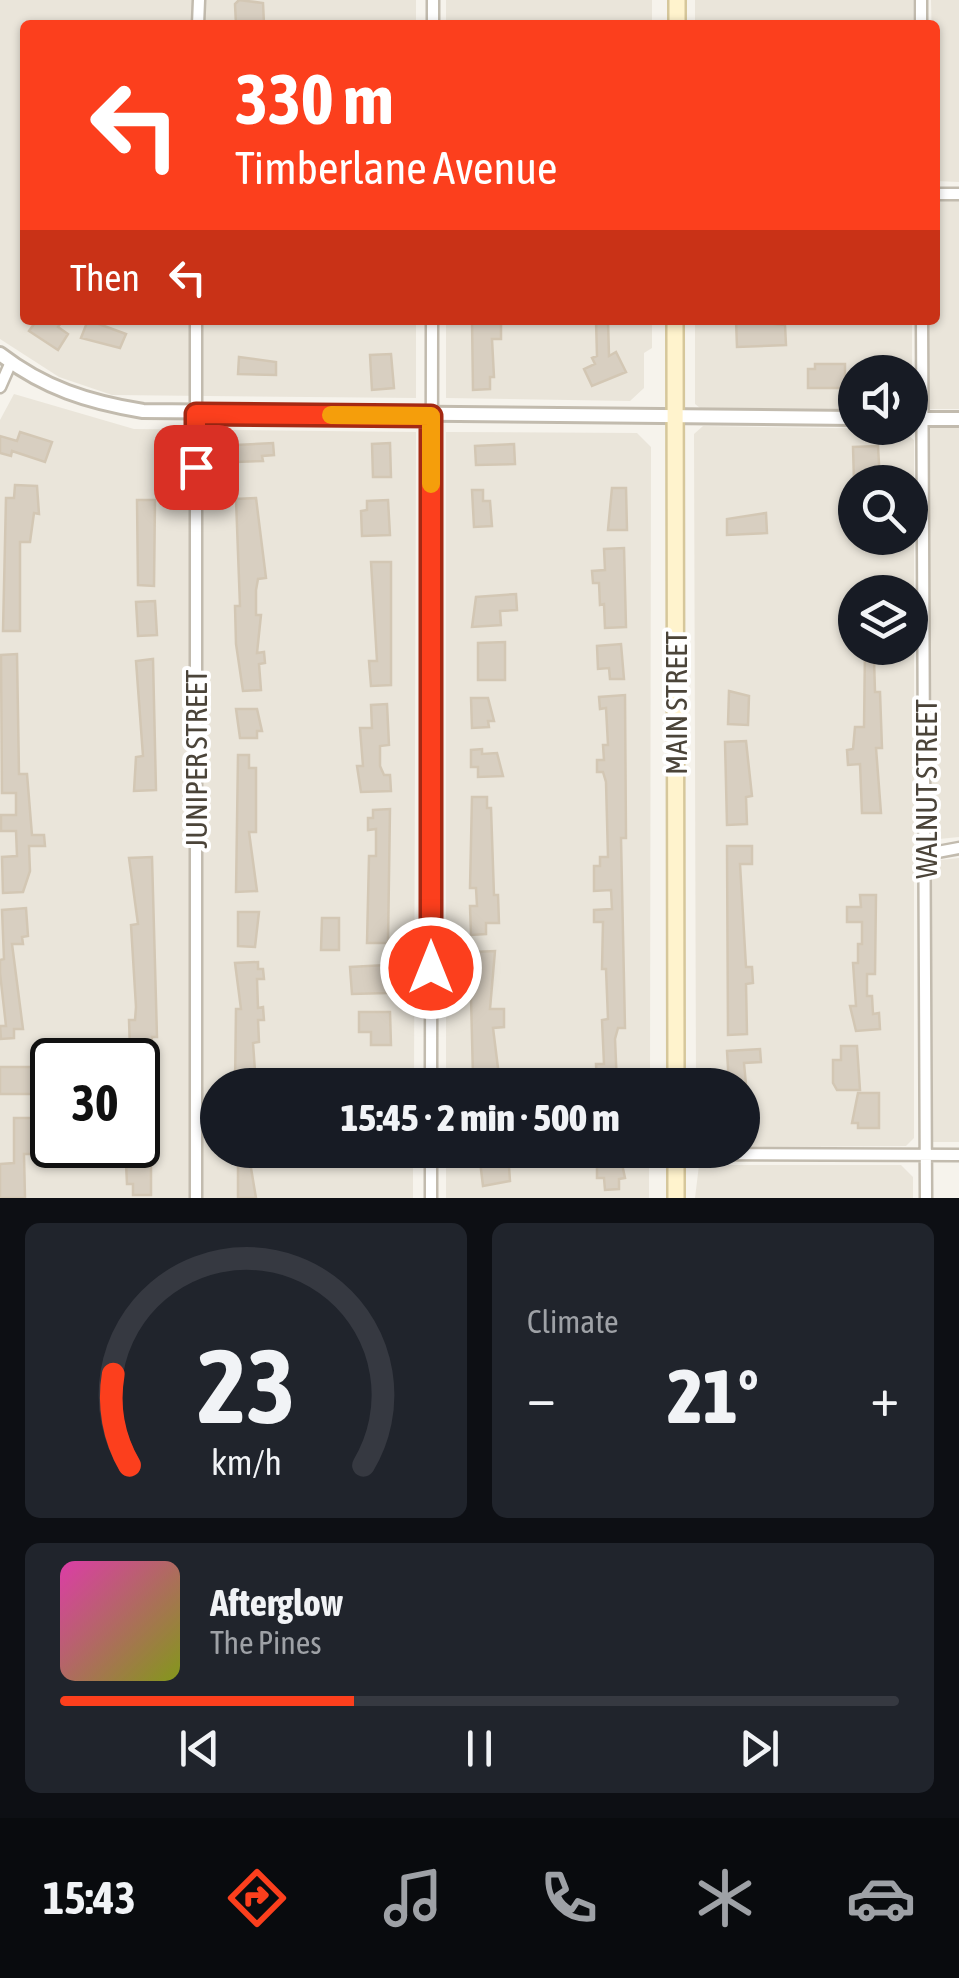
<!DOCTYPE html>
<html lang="en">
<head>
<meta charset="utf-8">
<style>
  :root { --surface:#171b24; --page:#20242c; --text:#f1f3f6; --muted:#9ea1a6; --line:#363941; --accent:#fc3f1d }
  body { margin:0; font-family:"Asap Condensed",sans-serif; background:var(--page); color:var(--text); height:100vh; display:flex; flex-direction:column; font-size:38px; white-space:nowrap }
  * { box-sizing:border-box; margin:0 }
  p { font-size:32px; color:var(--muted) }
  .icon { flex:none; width:55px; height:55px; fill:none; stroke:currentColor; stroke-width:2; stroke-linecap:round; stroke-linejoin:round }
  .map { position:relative; height:1198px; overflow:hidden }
  .side { display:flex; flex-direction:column; gap:25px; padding:25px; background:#0d0f14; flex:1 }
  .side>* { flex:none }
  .banner { position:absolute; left:20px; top:20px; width:920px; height:305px; border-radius:10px; box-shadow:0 2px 8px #0004; background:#fc3f1d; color:#fff; overflow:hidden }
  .buttons { position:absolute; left:838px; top:355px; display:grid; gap:20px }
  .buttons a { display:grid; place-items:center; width:90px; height:90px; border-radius:50%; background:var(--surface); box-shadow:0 2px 8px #0004; font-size:50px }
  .speed { position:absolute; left:30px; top:1038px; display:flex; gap:20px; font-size:50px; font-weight:700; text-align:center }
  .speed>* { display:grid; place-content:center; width:130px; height:130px; border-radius:50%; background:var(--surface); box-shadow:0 2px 8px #0004; line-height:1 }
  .speed .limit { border:5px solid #111; border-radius:15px; background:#fff; color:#111 }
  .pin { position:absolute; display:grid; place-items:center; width:85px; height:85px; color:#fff; margin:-42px; border-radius:20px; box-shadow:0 5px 15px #0006 }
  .me { position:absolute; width:110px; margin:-55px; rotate:0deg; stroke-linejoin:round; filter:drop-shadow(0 0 8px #0008) }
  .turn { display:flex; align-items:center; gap:35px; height:210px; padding:0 50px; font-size:45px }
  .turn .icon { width:130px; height:130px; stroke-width:2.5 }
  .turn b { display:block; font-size:70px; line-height:85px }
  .then { display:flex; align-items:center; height:95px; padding:0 50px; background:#0003; gap:20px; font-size:38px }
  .big { font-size:75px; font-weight:800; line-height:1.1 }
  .side .tile { flex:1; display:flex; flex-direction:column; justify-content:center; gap:15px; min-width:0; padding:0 35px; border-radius:15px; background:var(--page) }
  .side .dial { align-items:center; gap:0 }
  .dial svg { height:260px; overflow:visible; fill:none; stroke:var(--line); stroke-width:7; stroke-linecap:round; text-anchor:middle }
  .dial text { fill:var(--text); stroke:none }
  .song { display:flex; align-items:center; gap:30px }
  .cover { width:120px; height:120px; border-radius:15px; background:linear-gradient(135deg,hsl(320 70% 55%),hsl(70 70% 35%)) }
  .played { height:10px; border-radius:5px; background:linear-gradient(90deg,var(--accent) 35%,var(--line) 35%) }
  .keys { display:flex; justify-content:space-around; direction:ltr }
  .heat { display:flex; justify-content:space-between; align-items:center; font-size:55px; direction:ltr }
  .side .tiles { flex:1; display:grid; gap:25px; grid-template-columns:1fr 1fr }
  .tile:last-child { grid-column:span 2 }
  .trip { position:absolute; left:200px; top:1068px; width:560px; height:100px; border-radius:50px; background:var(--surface); box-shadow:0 2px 8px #0004; font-weight:800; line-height:100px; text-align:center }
  .tabs { display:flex; height:160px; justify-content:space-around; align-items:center; background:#090b0e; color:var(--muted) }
  .tabs .icon { width:70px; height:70px }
  .tabs .active { color:var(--accent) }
  .tabs b { font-size:45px; color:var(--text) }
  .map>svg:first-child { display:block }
</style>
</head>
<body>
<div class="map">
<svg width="959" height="1198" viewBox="0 0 959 1198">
  <rect width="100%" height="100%" fill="#f6f3ec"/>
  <path fill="#eae5da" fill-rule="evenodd" d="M0 0H416V25H25V320H416V398L112 395 59 377 0 339Z
    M446 0H652V25H446Z
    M695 0H913V25H695Z
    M931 0H959V182L935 181Z
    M935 201H959V409H927V320H935Z
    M446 320H652V348L644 353V388L630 401 446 398Z
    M695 320H912V400L910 372H855V409L700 408 695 404Z
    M14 394 134 429 416 432 414 1085H218V1150H413V1198H0V420ZM52 1060H138V1145H52Z
    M703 426 901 429 914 440V1138L906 1146 743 1147 742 1085H696L694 434ZM855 482H910V538H855ZM855 592H910V648H855Z
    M928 426H959V837L939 839 930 834Z
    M446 432 637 433 651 447 650 1085H446Z
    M959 858V1142H933L931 861Z
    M446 1150H649V1198H446Z
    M699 1165H901L913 1177V1198H695Z"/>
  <path fill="#d8cfc1" stroke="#d3c7b4" stroke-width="2.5" d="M239 0 263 3 264 24 236 25 235 4Z
    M37 320H63L58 327 68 334 58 350 29 331Z
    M88 320 126 334 120 348 81 338Z
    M472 320H501V339H492L494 377H490V389L473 390Z
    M596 320H608L609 356 616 352 626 372 592 386 584 369 595 364 592 358 597 356Z
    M736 320 785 325 786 345 737 347Z
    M391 354 394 388 372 390 370 355Z
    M239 357 276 362V375L238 374Z
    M815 364H845V388H808V369H815Z
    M20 432 52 442 45 462 12 451 11 456 0 453V436L17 441Z
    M273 443 274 455 262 456 263 461 236 462V445Z
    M390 443 391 477H373L372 444Z
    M514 444 515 464 476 465 475 446Z
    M878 446 880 482H854L853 447Z
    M15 485 37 486 39 514 34 513 30 542H20V631H3L6 498H14Z
    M612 488H626L627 530H608Z
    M472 490H483V501H490L492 526 474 527Z
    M256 498 266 578 258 579 256 590V615H261L257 653 264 652 265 663 259 664 261 690 243 691 236 644 235 606H240L236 499Z
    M137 500H155L154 586 138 585Z
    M388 500 390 535 362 536 361 511 367 510V501Z
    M766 513 767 533 727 535V519Z
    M624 548 626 627 605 628 604 604 600 605 599 583H593L592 571 605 570 604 549Z
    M371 562H391V685L371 686 369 661H377Z
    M516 594 517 610 500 611 501 625 472 627 476 597Z
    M155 601 157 635 138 636 136 602Z
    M505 642V680H478V643Z
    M621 644 624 679H610L609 668 598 669 597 646Z
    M865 648H878L879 659H874L875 692H880L882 748H876L881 813H862L860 764 848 765 847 750 853 749 855 727H864Z
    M17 654 19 774H27L32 835H44L45 846H29L30 871 23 892 3 893 2 857 17 856 16 831H1V815H16V793H2L1 655Z
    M153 659 156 790 134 791 136 757 143 756 136 661Z
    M729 691 749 696 748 725 728 724Z
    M625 695 626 838H621L625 1028H618L615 1039 617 1085H597L596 1064H604L602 1020 608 1019 606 969H602L603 922H594V910L612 909 611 890 594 891V866H600V857H608L606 782 603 772H597V760H604L603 745H608L606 708 600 709 599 697Z
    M471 698H488L494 721H488L489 727 472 728Z
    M387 704 389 745 380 746V766L384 775H390L391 791 361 792 357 766H363L360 728H372L371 705Z
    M236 709H257L262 731H257V738H240Z
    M746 741 752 796 746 797 747 824 727 825 725 742Z
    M482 749V754L497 753 503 776 478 777V767H471V750Z
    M238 755H249V768H256V832H249L257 891 236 892Z
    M472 797H487V808H491L494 895H498L499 923H486V934L471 935 470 906H477L476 888H470Z
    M390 809 388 943H367L369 856H376V829L368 830V818H373V810Z
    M727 846H752V864H740L746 967H752L753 983 746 984 747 1034 728 1035Z
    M152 857 157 1037H152L151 1049 152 1097 138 1098V1050H130L129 1020H135L136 1007 131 925 138 924 129 858Z
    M860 895H876L875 974H867V996H872L873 1014 879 1013 880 1029 856 1031 850 1006H856L853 963H858V944H862V922H847V907H861Z
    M26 908 28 936 22 937 23 944H12L23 1029H14V1038L1 1039 0 1026H6L0 973V960L4 959 2 910Z
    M238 912H259L255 947 238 946Z
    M322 918H339V950H321Z
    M495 951 490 1009H504V1027L493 1028 499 1076 530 1078V1085H476L473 1077 470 958 473 952Z
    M258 962V969H263L264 979H257L258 1008 263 1007 264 1020H258L259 1042 253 1043 256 1085H235L236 1009H241L235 963Z
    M386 965 387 993 352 994 350 967Z
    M359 1012H390L391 1045H371V1032H359Z
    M841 1046H857L860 1090H837L833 1083V1060H841Z
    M760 1049 761 1062 744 1063 746 1085H729L727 1051Z
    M0 1067H33L34 1094H0Z
    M858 1093H879V1128H858V1123H852Z
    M14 1118H39V1154H24L25 1198H0V1164L14 1163Z
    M238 1150H248L256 1198H238Z
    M603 1150H619L625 1178 619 1179V1189L605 1190 604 1178H597V1167L604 1166Z
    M479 1153H501V1167H509L510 1181 483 1186Z
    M151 1162V1195H133V1184H127L126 1163Z"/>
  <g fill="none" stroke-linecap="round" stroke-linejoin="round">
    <g stroke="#c2bbae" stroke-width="15">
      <path id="minor" d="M198 25 199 0
        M433 25V0
        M921 25V0
        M935 194H959
        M922 320 926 1198
        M0 387 11 362
        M927 854 959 848
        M431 1085 432 320
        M676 1154 959 1155
        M196 1198V320
        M431 1198V1150"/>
    </g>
    <g stroke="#c2bbae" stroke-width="18">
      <path id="tertiary" d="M0 354C44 388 88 402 143 411L855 418
        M910 419H959"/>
    </g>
    <g stroke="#d6c79b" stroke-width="20">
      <path id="secondary" d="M677 25V0
        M675 320 676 1085
        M676 1150V1198"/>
    </g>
    <use href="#minor" stroke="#fff" stroke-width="10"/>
    <use href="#tertiary" stroke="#fff" stroke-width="12"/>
    <use href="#secondary" stroke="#fff3cd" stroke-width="15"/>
  </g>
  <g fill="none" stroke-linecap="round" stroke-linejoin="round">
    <g stroke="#a42913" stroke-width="25">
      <path id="route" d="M196 467V414L431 416V968"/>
    </g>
    <use href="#route" stroke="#fc3f1d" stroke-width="18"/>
    <path stroke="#f59e0b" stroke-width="18" d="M331 415 431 416V484"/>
  </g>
  <g text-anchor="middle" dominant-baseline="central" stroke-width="8" stroke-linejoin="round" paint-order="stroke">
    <g font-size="30" fill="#4b4439" stroke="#fff">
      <text transform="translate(676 703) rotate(-90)">MAIN STREET</text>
      <text transform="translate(196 759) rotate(-90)">JUNIPER STREET</text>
      <text transform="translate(926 789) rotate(-90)">WALNUT STREET</text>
    </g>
  </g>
</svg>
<div class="buttons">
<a><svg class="icon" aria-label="sound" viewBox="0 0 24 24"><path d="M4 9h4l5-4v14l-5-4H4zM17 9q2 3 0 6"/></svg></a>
<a><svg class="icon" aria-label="search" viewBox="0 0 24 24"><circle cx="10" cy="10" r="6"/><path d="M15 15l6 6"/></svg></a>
<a><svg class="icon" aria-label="layers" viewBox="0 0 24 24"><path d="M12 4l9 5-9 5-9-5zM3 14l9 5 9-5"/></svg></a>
</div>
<div class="speed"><div class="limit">30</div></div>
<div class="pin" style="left:196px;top:467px;background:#d93025"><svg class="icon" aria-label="arrive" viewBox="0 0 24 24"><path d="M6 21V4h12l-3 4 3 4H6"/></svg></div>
<svg class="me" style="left:431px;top:968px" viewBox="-20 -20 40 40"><circle r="17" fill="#fc3f1d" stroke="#fff" stroke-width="3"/><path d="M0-11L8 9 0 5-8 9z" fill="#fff"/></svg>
<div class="trip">15:45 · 2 min · 500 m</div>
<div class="banner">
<div class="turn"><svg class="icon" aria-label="left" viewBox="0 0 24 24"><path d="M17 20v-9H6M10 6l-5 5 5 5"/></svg><div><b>330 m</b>Timberlane Avenue</div></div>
<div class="then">Then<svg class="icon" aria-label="left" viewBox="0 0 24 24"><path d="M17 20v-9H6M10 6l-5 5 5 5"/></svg></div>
</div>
</div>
<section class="side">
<div class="tiles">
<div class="tile dial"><svg viewBox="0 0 100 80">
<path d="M14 69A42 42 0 1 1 86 69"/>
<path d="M14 69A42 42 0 0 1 9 41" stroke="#fc3f1d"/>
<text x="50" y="56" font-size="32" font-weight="700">23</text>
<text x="50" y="72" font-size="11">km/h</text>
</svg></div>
<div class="tile"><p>Climate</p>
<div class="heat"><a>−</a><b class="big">21°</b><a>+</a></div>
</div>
<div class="tile">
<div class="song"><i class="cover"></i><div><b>Afterglow</b><p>The Pines</p></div></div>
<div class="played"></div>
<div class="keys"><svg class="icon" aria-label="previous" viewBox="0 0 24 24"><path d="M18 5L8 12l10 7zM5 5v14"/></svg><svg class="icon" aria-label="pause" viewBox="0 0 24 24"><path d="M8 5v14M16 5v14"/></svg><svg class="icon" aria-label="next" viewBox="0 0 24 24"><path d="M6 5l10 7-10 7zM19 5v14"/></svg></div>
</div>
</div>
</section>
<nav class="tabs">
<b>15:43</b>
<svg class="icon active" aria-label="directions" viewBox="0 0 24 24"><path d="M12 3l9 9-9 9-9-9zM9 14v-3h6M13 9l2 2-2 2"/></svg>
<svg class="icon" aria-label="music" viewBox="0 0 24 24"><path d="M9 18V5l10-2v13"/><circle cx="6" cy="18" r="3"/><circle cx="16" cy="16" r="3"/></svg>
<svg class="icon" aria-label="phone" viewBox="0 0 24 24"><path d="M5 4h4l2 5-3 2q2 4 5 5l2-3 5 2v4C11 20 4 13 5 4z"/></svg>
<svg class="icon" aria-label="climate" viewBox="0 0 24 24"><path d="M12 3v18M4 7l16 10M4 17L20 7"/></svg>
<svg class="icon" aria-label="car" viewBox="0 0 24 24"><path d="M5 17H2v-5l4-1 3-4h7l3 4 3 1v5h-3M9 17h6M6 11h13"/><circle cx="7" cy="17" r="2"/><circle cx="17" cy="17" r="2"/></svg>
</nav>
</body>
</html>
